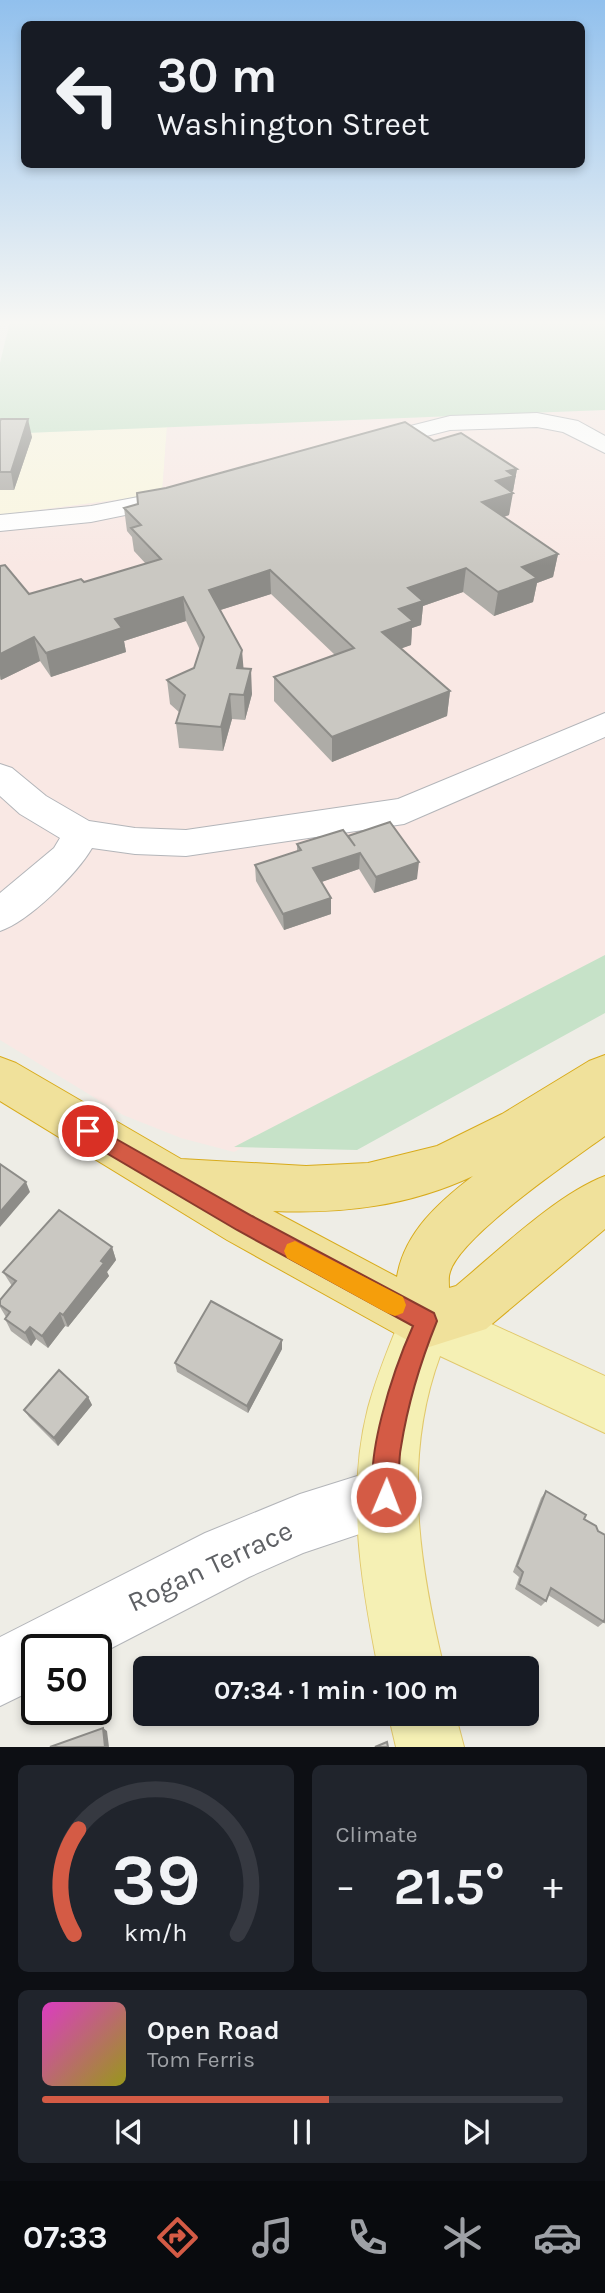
<!DOCTYPE html>
<html lang="en">
<head>
<meta charset="utf-8">
<style>
  :root { --surface:#171b24; --page:#20242c; --text:#f1f3f6; --muted:#9ea1a6; --line:#363941; --accent:#d45b45 }
  body { margin:0; font-family:Karla,sans-serif; background:var(--page); color:var(--text); height:100vh; display:flex; flex-direction:column; font-size:26px; white-space:nowrap }
  * { box-sizing:border-box; margin:0 }
  p { font-size:23px; color:var(--muted) }
  .icon { flex:none; width:38px; height:38px; fill:none; stroke:currentColor; stroke-width:2; stroke-linecap:round; stroke-linejoin:round }
  .map { position:relative; height:1747px; overflow:hidden }
  .side { display:flex; flex-direction:column; gap:18px; padding:18px; background:#0d0f14; flex:1 }
  .side>* { flex:none }
  .top-card { position:absolute; left:21px; top:21px; width:564px; height:147px; border-radius:10px; box-shadow:0 4px 10px #0003; background:#171b24; color:var(--text); overflow:hidden }
  .speed { position:absolute; left:21px; top:1634px; display:flex; gap:14px; font-size:35px; font-weight:700; text-align:center }
  .speed>* { display:grid; place-content:center; width:91px; height:91px; border-radius:50%; background:var(--surface); box-shadow:0 4px 10px #0003; line-height:1 }
  .speed .limit { border:4px solid #111; border-radius:10px; background:#fff; color:#111 }
  .pin { position:absolute; display:grid; place-items:center; width:60px; height:60px; color:#fff; margin:-30px; border:4px solid #fff; border-radius:50%; box-shadow:0 2px 7px #0007 }
  .me { position:absolute; width:77px; margin:-38px; rotate:1deg; stroke-linejoin:round; filter:drop-shadow(0 0 5px #0008) }
  .turn { display:flex; align-items:center; gap:24px; height:147px; padding:0 21px; font-size:32px }
  .turn .icon { width:91px; height:91px; stroke-width:2.5 }
  .turn b { display:block; font-size:49px; line-height:60px }
  .big { font-size:52px; font-weight:700; line-height:1.1 }
  .side .tile { flex:1; display:flex; flex-direction:column; justify-content:center; gap:10px; min-width:0; padding:0 24px; border-radius:10px; background:var(--page) }
  .side .dial { align-items:center; gap:0 }
  .dial svg { height:182px; overflow:visible; fill:none; stroke:var(--line); stroke-width:7; stroke-linecap:round; text-anchor:middle }
  .dial text { fill:var(--text); stroke:none }
  .song { display:flex; align-items:center; gap:21px }
  .cover { width:84px; height:84px; border-radius:10px; background:linear-gradient(135deg,hsl(310 70% 55%),hsl(60 70% 35%)) }
  .played { height:7px; border-radius:4px; background:linear-gradient(90deg,var(--accent) 55%,var(--line) 55%) }
  .keys { display:flex; justify-content:space-around; direction:ltr }
  .heat { display:flex; justify-content:space-between; align-items:center; font-size:38px; direction:ltr }
  .side .tiles { flex:1; display:grid; gap:18px; grid-template-columns:1fr 1fr }
  .tile:last-child { grid-column:span 2 }
  .trip { position:absolute; left:133px; top:1656px; width:406px; height:70px; border-radius:10px; background:var(--surface); box-shadow:0 4px 10px #0003; font-weight:700; line-height:70px; text-align:center }
  .menu { display:flex; height:112px; justify-content:space-around; align-items:center; background:#090b0e; color:var(--muted) }
  .menu .icon { width:49px; height:49px }
  .menu .current { color:var(--accent) }
  .menu b { font-size:32px; color:var(--text) }
  .map>svg:first-child { display:block }
</style>
</head>
<body>
<div class="map">
<svg width="605" height="1747" viewBox="0 0 605 1747">
  <rect width="100%" height="100%" fill="#eeede6"/>
  <path fill="#faf6df" d="M167 427 162 494 0 515V434Z"/>
  <path fill="#f9e8e4" d="M605 410V956L234 1152 181 1138 123 1115 0 1040V515L162 494 167 427Z"/>
  <path fill="#c6e2c8" d="M10 321H605V410L0 434V363Z
    M605 955V1013L357 1150 234 1147Z"/>
  <g fill="none" stroke-linecap="round" stroke-linejoin="round">
    <g stroke="#b3b5b9" stroke-width="2">
      <path id="minor" d="M537 413 578 421 605 436V453L563 432 537 427 450 430 367 451 359 449 355 444 359 439 450 416Z
        M175 490 184 493 188 498 184 503 91 522 0 531V515L91 506Z
        M605 713V737L404 824 186 856 135 854 92 848C77 874 28 922 0 931V893L54 848 60 838 20 814 0 796V764L12 768 46 796 89 821 135 828 186 830 398 799Z
        M386 1467 407 1476 416 1497 407 1518 303 1553 249 1577 96 1656V1650H37V1688L0 1706V1637L205 1533 300 1494Z"/>
    </g>
    <g stroke="#e1c86c" stroke-width="2">
      <path id="major" d="M426 1294 605 1376V1433L440 1356C402 1459 419 1564 444 1668H378C361 1582 346 1494 368 1408 378 1371 393 1337 407 1302Z
        M388 1713H455L464 1747H396Z"/>
    </g>
    <g stroke="#d8ab1c" stroke-width="2">
      <path id="highway" d="M605 1055V1136C572 1160 460 1236 450 1272 448 1277 449 1283 449 1288L456 1286C497 1252 557 1194 605 1176V1229L486 1329 426 1348 407 1340 227 1240 0 1101V1057L16 1063 181 1159 306 1166 368 1163 437 1146 502 1114 589 1061ZM473 1176C439 1202 404 1233 397 1277L273 1211C343 1214 409 1206 473 1176Z"/>
    </g>
    <use href="#minor" fill="#fff" fill-rule="evenodd"/>
    <use href="#major" fill="#f5f0b4" fill-rule="evenodd"/>
    <use href="#highway" fill="#f0e19b" fill-rule="evenodd"/>
  </g>
  <path fill="#aeaca7" d="M0 421 32 437 14 490H0Z
    M434 441 517 469 513 491H512L509 515 504 517 558 554 553 577 537 583 533 602 494 616 463 592 423 606 421 625 412 628 411 645 401 648 450 691 447 716 332 762 274 701V677L335 655 271 594 220 610 252 694 245 720 232 719 223 751 179 748 176 723 180 713 170 704 167 680 194 668 200 650 186 621 124 641 126 652 51 677 40 661 1 680 0 679V566L29 594 84 582 146 564 134 551 132 537 127 531 124 508Z
    M348 836 417 879 374 893 359 869 321 882 331 898V914L284 930 256 881 255 865 297 852V844Z
    M112 1247 116 1260 107 1272 109 1276 68 1327 65 1326 48 1348 36 1339 31 1346 11 1331 5 1319 6 1317 0 1307V1300L12 1286 3 1272Z
    M282 1349 248 1413 177 1372 175 1363Z
    M88 1397 92 1405 58 1446 29 1417 24 1410Z
    M546 1491 584 1519 604 1622 598 1627 548 1595 546 1601 541 1606 515 1589 519 1577 513 1572 541 1498Z"/>
  <path fill="#8d8c88" d="M28 419 32 437 14 490 11 472Z
    M517 469 513 491H512L513 493 509 515 479 525 482 502 496 481 507 471Z
    M558 554 553 577 537 583 533 602 494 616 498 592 522 567Z
    M466 568 463 592 423 606 421 625 412 628 411 645 381 656 382 632 399 609 408 588Z
    M270 570 271 594 211 613 209 590Z
    M183 597 186 621 124 641 126 652 51 677 46 653 115 619Z
    M34 637 40 661 1 680 0 675V654Z
    M242 650 244 674 237 668Z
    M251 669 252 694 245 720 244 695Z
    M450 691 447 716 332 762V737Z
    M230 694 232 719 223 751 221 727Z
    M360 853 359 869 313 885V868Z
    M419 862 417 879 374 893 376 877Z
    M331 898V914L284 930 283 914Z
    M26 1182 30 1192 0 1227V1212Z
    M112 1247 116 1260 107 1272 109 1276 68 1327 63 1315Z
    M60 1313 65 1326 48 1348 42 1336Z
    M30 1327 36 1339 31 1346 25 1333Z
    M282 1340V1349L248 1413 247 1406Z
    M88 1397 92 1405 58 1446 54 1438Z
    M103 1728 107 1731 109 1747H105Z"/>
  <path fill="#cac8c2" stroke="#8d8c88" stroke-width="2" d="M1 419H28L11 472H0V421Z
    M405 422 434 441 461 433 517 469 507 471 514 476 496 481 513 493 482 502 558 554 522 567 537 578 498 592 466 568 408 588 423 601 399 609 413 621 382 632 450 691 332 737 274 677 354 648 270 570 209 590 242 650 237 668 251 669 244 695 230 694 221 727 176 723 185 695 167 680 194 668 204 637 183 597 115 619 122 628 46 653 34 637 0 654V566L5 565 29 594 81 579 84 582 161 559 131 528 141 525 124 508 138 504 137 493 166 488Z
    M390 822 419 862 376 877 360 853 313 868 331 898 283 914 255 865 301 850 297 844 343 830 355 846 348 836Z
    M0 1164 26 1182 0 1212Z
    M59 1210 112 1247 101 1261 104 1263 63 1315 60 1313 42 1336 30 1327 25 1333 5 1319 10 1312 0 1305V1300L16 1281 3 1272Z
    M211 1301 282 1340 247 1406 175 1363Z
    M59 1370 88 1397 54 1438 24 1410Z
    M546 1491 586 1515 584 1519 596 1526 598 1531 605 1535V1618L604 1622 551 1588 546 1601 519 1584 523 1572 517 1566Z
    M103 1728 105 1747H50Z
    M387 1742 388 1747H375Z"/>
  <linearGradient id="sky" x2="0" y2="1"><stop stop-color="#91c0ed"/><stop offset="0.57" stop-color="#f7f7f4"/><stop offset="1" stop-color="#f7f7f4" stop-opacity="0"/></linearGradient>
  <rect width="605" height="566" fill="url(#sky)"/>
  <path fill="#d45b45" stroke="#8a3b2d" stroke-width="2" d="M88 1123 252 1216 434 1313 437 1321C420 1363 408 1402 401 1447 397 1466 402 1488 394 1506L386 1510 377 1506C360 1465 395 1366 413 1326L237 1230 81 1138 78 1131 81 1125Z"/>
  <path fill="#f59e0b" d="M295 1241 403 1297 406 1305 403 1313 395 1316 387 1313 287 1258 284 1251 287 1244Z"/>
  <g text-anchor="middle" dominant-baseline="central" stroke-width="7" stroke-linejoin="round" paint-order="stroke">
    <g font-size="28" fill="#5e6064" stroke="#fff">
      <text transform="translate(210 1566) rotate(-25)">Rogan Terrace</text>
    </g>
  </g>
</svg>
<div class="speed"><div class="limit">50</div></div>
<div class="pin" style="left:88px;top:1131px;background:#d93025"><svg class="icon" aria-label="arrive" viewBox="0 0 24 24"><path d="M6 21V4h12l-3 4 3 4H6"/></svg></div>
<svg class="me" style="left:386px;top:1497px" viewBox="-20 -20 40 40"><circle r="17" fill="#d45b45" stroke="#fff" stroke-width="3"/><path d="M0-11L8 9 0 5-8 9z" fill="#fff"/></svg>
<div class="trip">07:34 · 1 min · 100 m</div>
<div class="top-card">
<div class="turn"><svg class="icon" aria-label="left" viewBox="0 0 24 24"><path d="M17 20v-9H6M10 6l-5 5 5 5"/></svg><div><b>30 m</b>Washington Street</div></div>
</div>
</div>
<section class="side">
<div class="tiles">
<div class="tile dial"><svg viewBox="0 0 100 80">
<path d="M14 69A42 42 0 1 1 86 69"/>
<path d="M14 69A42 42 0 0 1 16 23" stroke="#d45b45"/>
<text x="50" y="56" font-size="32" font-weight="700">39</text>
<text x="50" y="72" font-size="11">km/h</text>
</svg></div>
<div class="tile"><p>Climate</p>
<div class="heat"><a>−</a><b class="big">21.5°</b><a>+</a></div>
</div>
<div class="tile">
<div class="song"><i class="cover"></i><div><b>Open Road</b><p>Tom Ferris</p></div></div>
<div class="played"></div>
<div class="keys"><svg class="icon" aria-label="previous" viewBox="0 0 24 24"><path d="M18 5L8 12l10 7zM5 5v14"/></svg><svg class="icon" aria-label="pause" viewBox="0 0 24 24"><path d="M8 5v14M16 5v14"/></svg><svg class="icon" aria-label="next" viewBox="0 0 24 24"><path d="M6 5l10 7-10 7zM19 5v14"/></svg></div>
</div>
</div>
</section>
<nav class="menu">
<b>07:33</b>
<svg class="icon current" aria-label="directions" viewBox="0 0 24 24"><path d="M12 3l9 9-9 9-9-9zM9 14v-3h6M13 9l2 2-2 2"/></svg>
<svg class="icon" aria-label="music" viewBox="0 0 24 24"><path d="M9 18V5l10-2v13"/><circle cx="6" cy="18" r="3"/><circle cx="16" cy="16" r="3"/></svg>
<svg class="icon" aria-label="phone" viewBox="0 0 24 24"><path d="M5 4h4l2 5-3 2q2 4 5 5l2-3 5 2v4C11 20 4 13 5 4z"/></svg>
<svg class="icon" aria-label="climate" viewBox="0 0 24 24"><path d="M12 3v18M4 7l16 10M4 17L20 7"/></svg>
<svg class="icon" aria-label="car" viewBox="0 0 24 24"><path d="M5 17H2v-5l4-1 3-4h7l3 4 3 1v5h-3M9 17h6M6 11h13"/><circle cx="7" cy="17" r="2"/><circle cx="17" cy="17" r="2"/></svg>
</nav>
</body>
</html>
